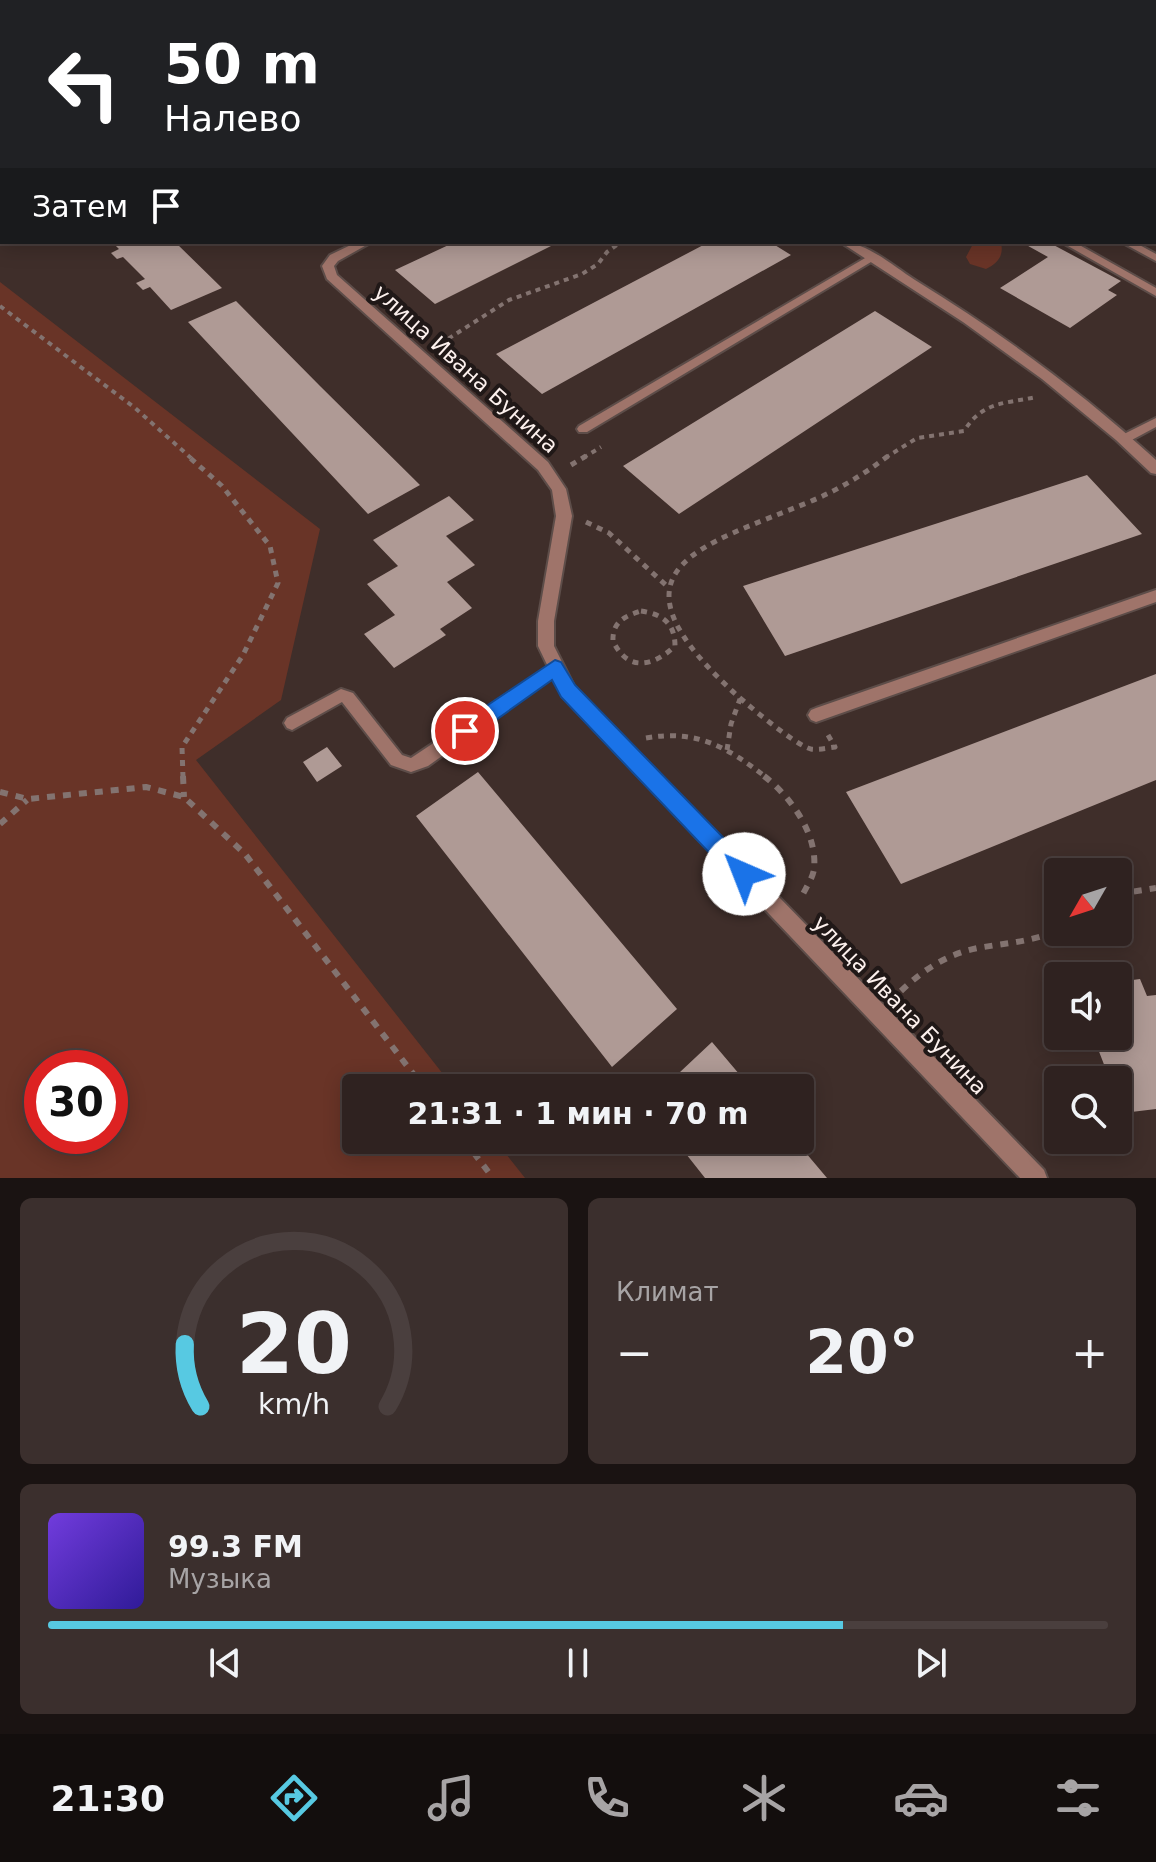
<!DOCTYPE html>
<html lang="ru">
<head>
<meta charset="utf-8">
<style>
  :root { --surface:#2f2220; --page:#3b2f2d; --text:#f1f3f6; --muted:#a7a4a5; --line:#4a3f3e; --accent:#57c9e2 }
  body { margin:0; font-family:"DejaVu Sans",sans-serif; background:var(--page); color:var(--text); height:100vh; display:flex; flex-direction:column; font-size:30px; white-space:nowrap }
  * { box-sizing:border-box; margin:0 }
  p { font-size:26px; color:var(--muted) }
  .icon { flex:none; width:44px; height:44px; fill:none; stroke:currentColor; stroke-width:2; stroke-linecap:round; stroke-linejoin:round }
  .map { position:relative; height:1178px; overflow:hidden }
  .details { display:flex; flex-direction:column; gap:20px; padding:20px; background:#1a1312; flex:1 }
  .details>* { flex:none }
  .guide { position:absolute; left:0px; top:0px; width:1156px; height:244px; box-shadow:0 4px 20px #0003,0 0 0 2px var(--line); background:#202124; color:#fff; overflow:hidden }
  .needle { width:52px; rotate:231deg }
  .controls { position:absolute; left:1044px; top:858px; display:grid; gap:16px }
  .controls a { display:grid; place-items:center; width:88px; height:88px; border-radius:8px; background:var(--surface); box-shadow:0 4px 20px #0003,0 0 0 2px var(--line); font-size:40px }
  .speed { position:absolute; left:24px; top:1050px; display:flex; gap:16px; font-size:40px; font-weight:700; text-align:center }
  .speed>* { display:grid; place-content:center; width:104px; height:104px; border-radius:50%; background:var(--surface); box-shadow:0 4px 20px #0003,0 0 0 2px var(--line); line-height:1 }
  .speed .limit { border:12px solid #d22; background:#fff; color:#111 }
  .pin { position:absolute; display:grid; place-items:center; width:68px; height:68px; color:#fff; margin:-34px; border:4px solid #fff; border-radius:50%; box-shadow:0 2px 8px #0007 }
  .me { position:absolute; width:88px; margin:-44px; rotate:316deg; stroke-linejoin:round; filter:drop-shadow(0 0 6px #0008) }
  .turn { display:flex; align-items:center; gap:28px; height:168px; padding:0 32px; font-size:36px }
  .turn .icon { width:104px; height:104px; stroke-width:2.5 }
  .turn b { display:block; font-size:56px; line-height:68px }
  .then { display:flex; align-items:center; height:76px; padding:0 32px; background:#0003; gap:16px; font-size:30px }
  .big { font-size:60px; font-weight:600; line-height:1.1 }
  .details .tile { flex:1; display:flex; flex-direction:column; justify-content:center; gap:12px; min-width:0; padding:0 28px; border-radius:12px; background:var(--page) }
  .details .dial { align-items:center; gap:0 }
  .dial svg { height:208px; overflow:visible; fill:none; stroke:var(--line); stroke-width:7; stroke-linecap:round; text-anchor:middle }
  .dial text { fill:var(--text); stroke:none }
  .song { display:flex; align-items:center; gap:24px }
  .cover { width:96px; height:96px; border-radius:12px; background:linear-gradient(135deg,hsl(260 70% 55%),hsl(250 70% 35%)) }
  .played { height:8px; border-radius:4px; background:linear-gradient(90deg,var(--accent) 75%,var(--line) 75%) }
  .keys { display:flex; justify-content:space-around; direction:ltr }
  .heat { display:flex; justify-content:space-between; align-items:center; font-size:44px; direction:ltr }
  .details .tiles { flex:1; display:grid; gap:20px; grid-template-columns:1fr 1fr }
  .tile:last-child { grid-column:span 2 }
  .trip { position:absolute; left:342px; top:1074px; width:472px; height:80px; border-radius:8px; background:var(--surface); box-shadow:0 4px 20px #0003,0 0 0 2px var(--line); font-weight:600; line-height:80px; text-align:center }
  .tab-bar { display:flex; height:128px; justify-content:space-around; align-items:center; background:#130e0d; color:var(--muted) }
  .tab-bar .icon { width:56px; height:56px }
  .tab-bar .current { color:var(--accent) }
  .tab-bar b { font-size:36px; color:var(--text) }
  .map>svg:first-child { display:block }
</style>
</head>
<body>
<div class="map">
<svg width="1156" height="1178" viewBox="0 0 1156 1178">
  <rect width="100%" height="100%" fill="#3f2e2a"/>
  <path fill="#693427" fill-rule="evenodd" d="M0 0H412L414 2H2L0 216Z
    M974 242H1001C1004 256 998 263 986 269L970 264 966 257Z
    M0 282 320 529 281 700 196 760 454 1088H356V1140H495L525 1178H0ZM42 1068H110V1136H42Z"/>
  <path fill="#af9a95" d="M112 242H175L222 288 171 310 150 287 143 290 136 283 145 279 123 257 117 259 111 253 119 249Z
    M455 242H559L435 304 395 270Z
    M709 242H770L791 255 542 394 496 354Z
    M1021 242H1048L1121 281 1108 290 1117 295 1070 328 1000 288 1048 257Z
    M236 301 320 386 420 485 368 514 188 322Z
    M875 311 932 347 679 514 623 466Z
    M1087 475 1142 534 785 656 743 586Z
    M449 496 474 520 446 536 475 565 447 582 472 608 440 629 446 635 394 668 364 634 395 615 367 584 398 566 373 540Z
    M1156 674V780L901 884 846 792Z
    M327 747 342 766 317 782 303 762Z
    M478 772 677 1009 612 1067 416 816Z
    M1140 979 1147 996 1156 995V1109L1123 1113 1118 1100V1080H1110L1093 1036H1118V982Z
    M712 1042 751 1088H663Z
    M675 1140H795L827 1178H705Z"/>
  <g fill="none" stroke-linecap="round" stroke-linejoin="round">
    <g stroke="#5d4d49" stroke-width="4">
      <path id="lane" d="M679 0H689L691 2H681Z
        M1110 0H1120L1122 2H1112Z
        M1061 242H1074L1156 288V296Z
        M1121 242H1134L1156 254V261Z
        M872 254 876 255V259L587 432H579L577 429 579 426Z
        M1156 418V427L1128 442H1120L1118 439 1120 436Z
        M1156 590V602L816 722 811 720 808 715 811 710 816 708Z
        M555 662 560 664 562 668 560 672 428 766 411 772 391 765 342 702 292 730 287 728 284 723 287 718 341 689 353 693 402 755 411 758Z"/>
    </g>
    <g stroke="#5d4d49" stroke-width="4">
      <path id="street" d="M439 0H449L451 2H441Z
        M357 242H372L338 261 334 266 337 275 548 462 566 489 572 516 554 621V646L574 686 1044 1170 1047 1178H1020L562 696 538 646V621L556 516 552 490 538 470 327 279 322 266 330 255Z
        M840 242C867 242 893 266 915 280 1001 333 1082 392 1156 460V474L1151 473 1116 440 1042 379 963 322Z"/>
    </g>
    <path stroke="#837370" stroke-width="4" stroke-dasharray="5 5" stroke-linecap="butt" d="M0 306 135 408 191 458
      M440 344 509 300 582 274 598 264 607 252 621 242
      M583 458 601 447
      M885 458 917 438 964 431C983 401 1004 404 1036 397"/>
    <path stroke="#837370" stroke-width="5" stroke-dasharray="6 6" stroke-linecap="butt" d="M571 465 586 456
      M586 522 609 533 669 588
      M641 611C662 614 675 623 675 646 654 666 628 673 613 641 612 622 625 616 641 611Z
      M828 735 835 747C828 748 818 750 811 749 796 746 740 699 728 687 601 567 703 546 809 502 838 490 863 475 888 456
      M646 738C697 729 727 747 767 778
      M727 750 731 724 740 699
      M183 778 182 747 243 655 278 583 270 546 222 486 188 456"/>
    <path stroke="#837370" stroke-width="6" stroke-dasharray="8 8" stroke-linecap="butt" d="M183 776 184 797
      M764 776C790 796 818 834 814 869 813 878 805 889 801 898
      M0 792 28 799 146 787 184 797 245 854 424 1088
      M0 824 27 800
      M1118 894 1156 888
      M901 991C923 970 947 954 978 948 1005 943 1032 942 1058 930
      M464 1140 493 1178"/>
    <use href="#lane" fill="#9f746a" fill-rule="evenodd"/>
    <use href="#street" fill="#9f746a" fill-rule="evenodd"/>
  </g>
  <path fill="#1a73e8" stroke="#114b97" stroke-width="2" d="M555 660 561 662 575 685 752 867 755 874 752 882 744 885 737 882 561 697 552 680 472 737 465 740 458 737 455 731 458 725Z"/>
  <g text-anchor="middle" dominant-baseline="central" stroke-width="8" stroke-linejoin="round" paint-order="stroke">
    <g font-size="22" fill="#fcf0ed" stroke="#201817">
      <text transform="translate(466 369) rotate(42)">улица Ивана Бунина</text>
      <text transform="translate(900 1005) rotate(46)">улица Ивана Бунина</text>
    </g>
  </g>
</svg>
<div class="controls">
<a><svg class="needle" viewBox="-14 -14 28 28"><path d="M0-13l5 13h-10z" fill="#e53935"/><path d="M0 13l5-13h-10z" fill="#a7a4a5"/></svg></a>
<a><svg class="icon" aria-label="sound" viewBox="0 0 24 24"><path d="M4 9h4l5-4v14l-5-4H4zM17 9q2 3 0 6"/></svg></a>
<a><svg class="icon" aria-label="search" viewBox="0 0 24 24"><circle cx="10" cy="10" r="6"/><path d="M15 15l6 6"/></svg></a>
</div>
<div class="speed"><div class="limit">30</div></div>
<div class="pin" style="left:465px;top:731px;background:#d93025"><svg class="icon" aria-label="arrive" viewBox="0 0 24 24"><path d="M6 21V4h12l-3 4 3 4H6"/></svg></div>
<svg class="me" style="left:744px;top:874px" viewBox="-20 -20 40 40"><circle r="19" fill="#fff"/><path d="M0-13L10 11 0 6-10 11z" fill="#1a73e8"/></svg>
<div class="trip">21:31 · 1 мин · 70 m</div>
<div class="guide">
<div class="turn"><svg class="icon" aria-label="left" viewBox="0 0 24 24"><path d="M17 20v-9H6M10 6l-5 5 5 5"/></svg><div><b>50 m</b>Налево</div></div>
<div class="then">Затем<svg class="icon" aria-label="arrive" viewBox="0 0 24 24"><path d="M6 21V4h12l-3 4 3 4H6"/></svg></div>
</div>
</div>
<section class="details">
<div class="tiles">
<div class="tile dial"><svg viewBox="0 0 100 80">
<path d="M14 69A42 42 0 1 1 86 69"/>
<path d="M14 69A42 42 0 0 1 8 45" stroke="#57c9e2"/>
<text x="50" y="56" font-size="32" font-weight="700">20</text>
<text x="50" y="72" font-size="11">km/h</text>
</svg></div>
<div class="tile"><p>Климат</p>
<div class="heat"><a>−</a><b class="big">20°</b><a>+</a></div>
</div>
<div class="tile">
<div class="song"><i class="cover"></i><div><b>99.3 FM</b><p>Музыка</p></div></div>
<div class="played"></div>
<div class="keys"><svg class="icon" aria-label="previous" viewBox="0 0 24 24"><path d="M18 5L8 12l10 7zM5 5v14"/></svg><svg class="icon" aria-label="pause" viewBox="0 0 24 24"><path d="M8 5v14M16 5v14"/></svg><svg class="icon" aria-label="next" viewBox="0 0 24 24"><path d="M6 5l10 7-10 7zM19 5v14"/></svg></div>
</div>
</div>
</section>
<nav class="tab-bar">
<b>21:30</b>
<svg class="icon current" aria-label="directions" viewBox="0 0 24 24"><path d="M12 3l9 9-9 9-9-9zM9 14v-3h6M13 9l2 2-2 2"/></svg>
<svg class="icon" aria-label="music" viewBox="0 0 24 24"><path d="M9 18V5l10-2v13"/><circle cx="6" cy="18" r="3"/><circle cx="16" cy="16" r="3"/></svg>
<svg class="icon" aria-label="phone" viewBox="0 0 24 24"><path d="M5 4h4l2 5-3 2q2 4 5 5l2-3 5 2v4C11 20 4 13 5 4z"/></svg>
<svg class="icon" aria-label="climate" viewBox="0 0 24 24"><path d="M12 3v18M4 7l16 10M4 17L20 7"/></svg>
<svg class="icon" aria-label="car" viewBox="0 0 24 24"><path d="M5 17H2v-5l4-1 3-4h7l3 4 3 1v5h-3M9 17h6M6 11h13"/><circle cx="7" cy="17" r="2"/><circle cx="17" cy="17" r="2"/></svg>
<svg class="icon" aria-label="filters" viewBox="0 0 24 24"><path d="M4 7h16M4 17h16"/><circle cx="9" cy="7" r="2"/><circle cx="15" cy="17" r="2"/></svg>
</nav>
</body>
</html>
